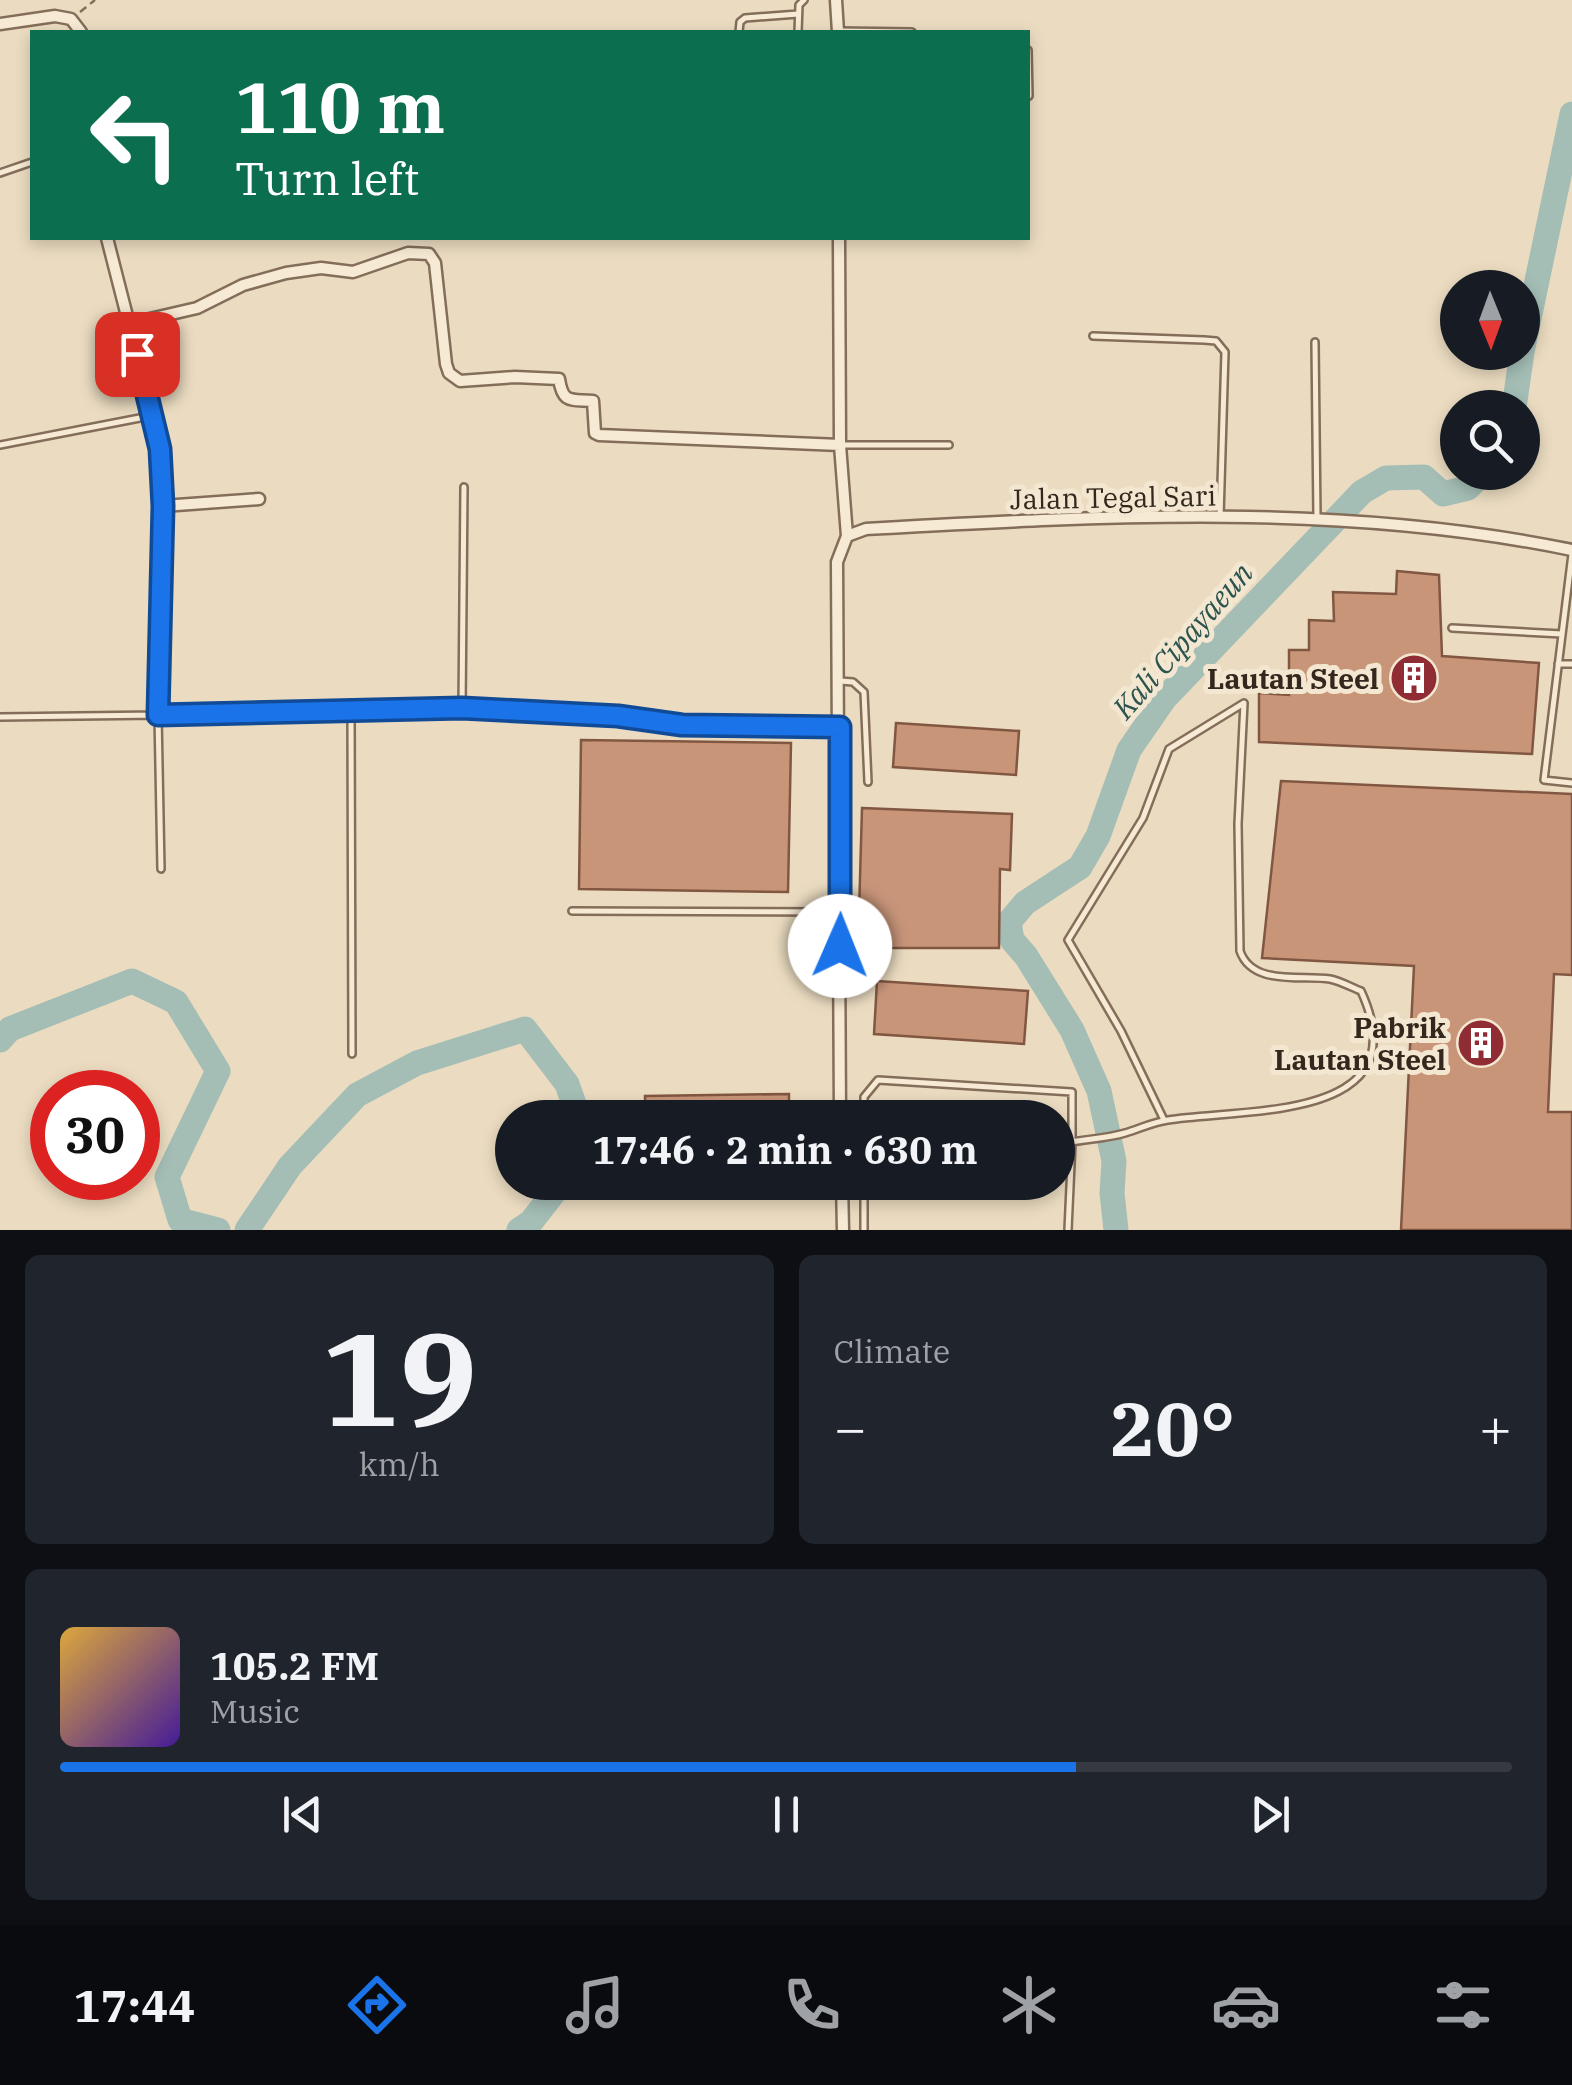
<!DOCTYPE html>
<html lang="en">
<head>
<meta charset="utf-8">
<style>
  :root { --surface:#171b24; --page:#20242c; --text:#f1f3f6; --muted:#9ea1a6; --line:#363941; --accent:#1a73e8 }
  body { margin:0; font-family:"IBM Plex Serif",serif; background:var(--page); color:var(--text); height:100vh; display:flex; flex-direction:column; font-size:38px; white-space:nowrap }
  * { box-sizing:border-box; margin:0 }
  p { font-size:32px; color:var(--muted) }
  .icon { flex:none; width:55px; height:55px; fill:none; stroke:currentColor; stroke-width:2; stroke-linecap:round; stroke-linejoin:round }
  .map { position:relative; height:1230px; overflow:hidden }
  .side { display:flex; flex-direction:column; gap:25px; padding:25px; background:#0d0f14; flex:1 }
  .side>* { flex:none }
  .hud { position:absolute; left:30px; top:30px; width:1000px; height:210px; border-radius:0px; box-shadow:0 5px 15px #0003; background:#0b6e4f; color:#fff; overflow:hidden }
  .needle { width:65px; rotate:179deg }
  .buttons { position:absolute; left:1440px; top:270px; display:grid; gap:20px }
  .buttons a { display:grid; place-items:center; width:100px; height:100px; border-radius:50%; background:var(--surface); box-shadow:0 5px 15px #0003; font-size:50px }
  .speed { position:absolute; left:30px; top:1070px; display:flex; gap:20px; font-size:50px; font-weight:700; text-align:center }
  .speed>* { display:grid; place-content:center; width:130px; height:130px; border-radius:50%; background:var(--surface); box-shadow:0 5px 15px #0003; line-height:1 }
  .speed .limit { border:15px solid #d22; background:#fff; color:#111 }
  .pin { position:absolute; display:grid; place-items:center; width:85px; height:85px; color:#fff; margin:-42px; border-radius:20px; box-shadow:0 5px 15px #0006 }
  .me { position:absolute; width:110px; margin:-55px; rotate:1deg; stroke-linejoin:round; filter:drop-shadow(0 0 8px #0008) }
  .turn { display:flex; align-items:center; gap:35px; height:210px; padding:0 40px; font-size:45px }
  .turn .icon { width:130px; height:130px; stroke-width:2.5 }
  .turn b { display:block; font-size:70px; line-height:85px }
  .big { font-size:75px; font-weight:700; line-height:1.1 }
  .side .widget { flex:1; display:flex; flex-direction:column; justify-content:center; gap:15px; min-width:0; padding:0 35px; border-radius:15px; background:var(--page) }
  .side .dial { align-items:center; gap:0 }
  .dial b { font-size:130px; line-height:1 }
  .song { display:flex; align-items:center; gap:30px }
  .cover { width:120px; height:120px; border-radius:15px; background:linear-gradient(135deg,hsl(40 70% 55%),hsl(260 70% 35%)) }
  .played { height:10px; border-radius:5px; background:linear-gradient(90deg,var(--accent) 70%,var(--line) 70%) }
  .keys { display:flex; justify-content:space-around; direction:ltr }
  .heat { display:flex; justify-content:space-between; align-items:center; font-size:55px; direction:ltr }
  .side .tiles { flex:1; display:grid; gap:25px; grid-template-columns:1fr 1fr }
  .widget:last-child { grid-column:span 2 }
  .trip { position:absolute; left:495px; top:1100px; width:580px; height:100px; border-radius:50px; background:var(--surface); box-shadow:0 5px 15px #0003; font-weight:700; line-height:100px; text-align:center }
  .tabs { display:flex; height:160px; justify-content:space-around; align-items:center; background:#090b0e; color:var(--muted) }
  .tabs .icon { width:70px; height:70px }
  .tabs .selected { color:var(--accent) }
  .tabs b { font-size:45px; color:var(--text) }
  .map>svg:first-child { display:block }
</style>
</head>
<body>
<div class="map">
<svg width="1572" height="1230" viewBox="0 0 1572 1230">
  <rect width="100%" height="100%" fill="#ebdcc1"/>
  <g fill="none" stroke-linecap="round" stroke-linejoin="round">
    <path stroke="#a4beb5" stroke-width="25" d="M1522 352 1572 114
      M1514 408 1522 352
      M0 1040 10 1029 132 981 176 1002 218 1071 167 1177 180 1220 218 1230
      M247 1230 290 1166 357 1095 417 1063 525 1029 567 1084 579 1118
      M519 1230 531 1222 562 1182
      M1116 1230 1112 1193 1114 1161 1099 1091 1072 1030 1026 956 1012 940 1009 922 1025 903 1080 867 1098 836 1129 750 1165 698 1362 492 1386 478 1424 477 1443 494 1468 488 1484 472"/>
  </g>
  <path fill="#c89579" stroke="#825741" stroke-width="2.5" d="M1397 571 1439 575 1442 656 1539 663 1532 754 1259 742V693L1289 695V650H1309V620L1334 621 1333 592 1396 594Z
    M896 723 1019 731 1016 775 893 767Z
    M581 740 791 743 788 892 579 889Z
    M1281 781 1572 794V975L1554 974 1548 1112H1572V1230H1401L1414 966 1262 958Z
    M862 808 1012 814 1010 870 1000 869 999 948H858Z
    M877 981 1028 991 1024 1044 874 1034Z
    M789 1094V1118H645V1096Z"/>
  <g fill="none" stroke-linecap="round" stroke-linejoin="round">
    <g stroke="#846e5a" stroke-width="10">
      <path id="lane" d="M838 31 912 32
        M739 32 740 22 745 18 798 14
        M798 32 799 5 804 0
        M1028 50 1029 96
        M0 173 32 162
        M1093 336 1204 340 1216 341 1225 352 1220 517
        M1315 342 1317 518
        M0 445 150 416
        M842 445H949
        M163 509 158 715 462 708 618 716 683 725 840 727
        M1572 554 1544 780 1572 783
        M1452 628 1562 634
        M1558 664H1572
        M840 681 853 682 864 692 868 782
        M351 708 352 1054
        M462 708 464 487
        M0 717 158 715 161 869
        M572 911 837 912
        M864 1118V1097L878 1080 1072 1092V1142C1089 1139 1108 1138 1125 1133 1139 1129 1153 1122 1168 1120 1247 1108 1421 1122 1361 991 1351 987 1340 981 1330 979 1301 975 1252 986 1240 951L1238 824 1244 703 1169 749 1143 818 1068 940 1121 1031 1164 1120
        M864 1230V1182
        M1068 1230 1072 1142"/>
    </g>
    <g stroke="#846e5a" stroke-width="15">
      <path id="street" d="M836 0 838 32
        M0 24 55 16 71 19 81 32
        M107 238 161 449 163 506 259 499
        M839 238 840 445 847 536
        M128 324 197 308 243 285 286 273 321 268 353 272 408 253 429 254 435 263 446 364 449 373 460 381 515 377 559 379C563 404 570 399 593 401L595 433 599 435 840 445
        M840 1118 837 562 847 536 866 529C1101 516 1340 502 1572 550
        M842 1182 843 1230"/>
    </g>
    <path stroke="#846e5a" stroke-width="2.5" stroke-dasharray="8 5" stroke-linecap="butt" d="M80 12 95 0"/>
    <use href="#lane" stroke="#f7ead4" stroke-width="5"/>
    <use href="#street" stroke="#f7ead4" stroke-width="10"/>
  </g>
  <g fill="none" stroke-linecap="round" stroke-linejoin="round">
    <g stroke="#114b97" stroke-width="25">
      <path id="route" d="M137 354 160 449 163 506 158 715 462 708 618 716 682 725 840 727V946"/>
    </g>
    <use href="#route" stroke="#1a73e8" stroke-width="18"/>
  </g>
  <defs>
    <g id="building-disc" transform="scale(2.5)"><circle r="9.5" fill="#902d34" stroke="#f3e7d1"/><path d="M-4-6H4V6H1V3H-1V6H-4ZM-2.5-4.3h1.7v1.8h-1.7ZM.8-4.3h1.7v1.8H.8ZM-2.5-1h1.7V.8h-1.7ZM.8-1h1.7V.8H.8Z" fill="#fff"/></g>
  </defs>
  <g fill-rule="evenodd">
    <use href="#building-disc" x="1414" y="678"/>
    <use href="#building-disc" x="1481" y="1043"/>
  </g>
  <g text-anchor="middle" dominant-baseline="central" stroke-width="10" stroke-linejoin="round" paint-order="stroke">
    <g font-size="28" fill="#34271d" stroke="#f3e7d1">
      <text transform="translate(1113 497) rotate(-1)">Jalan Tegal Sari</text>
    </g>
    <g font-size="28" font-weight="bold" fill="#34271d" stroke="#f3e7d1" text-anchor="end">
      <text x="1379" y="678">Lautan Steel</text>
      <text x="1446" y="1027">Pabrik<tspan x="1446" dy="32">Lautan Steel</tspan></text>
    </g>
    <g font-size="30" font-style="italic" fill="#2d534f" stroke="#f3e7d1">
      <text transform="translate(1182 640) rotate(-49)">Kali Cipayaeun</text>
    </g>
  </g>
</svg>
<div class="buttons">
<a><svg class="needle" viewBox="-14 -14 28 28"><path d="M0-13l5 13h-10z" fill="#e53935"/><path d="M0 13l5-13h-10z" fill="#9ea1a6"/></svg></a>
<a><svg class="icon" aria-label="search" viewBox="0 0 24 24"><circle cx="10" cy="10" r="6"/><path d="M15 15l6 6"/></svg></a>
</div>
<div class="speed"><div class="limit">30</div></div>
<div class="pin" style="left:137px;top:354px;background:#d93025"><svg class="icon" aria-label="arrive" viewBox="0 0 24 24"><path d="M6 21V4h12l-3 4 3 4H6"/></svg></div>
<svg class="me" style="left:840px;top:946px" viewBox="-20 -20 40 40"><circle r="19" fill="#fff"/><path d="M0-13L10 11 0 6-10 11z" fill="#1a73e8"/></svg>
<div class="trip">17:46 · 2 min · 630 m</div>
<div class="hud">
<div class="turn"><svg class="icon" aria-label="left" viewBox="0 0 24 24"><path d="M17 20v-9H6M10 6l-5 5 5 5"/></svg><div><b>110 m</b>Turn left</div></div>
</div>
</div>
<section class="side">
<div class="tiles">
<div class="widget dial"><b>19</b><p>km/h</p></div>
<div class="widget"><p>Climate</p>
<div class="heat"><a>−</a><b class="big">20°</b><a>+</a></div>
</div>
<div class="widget">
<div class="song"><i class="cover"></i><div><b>105.2 FM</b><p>Music</p></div></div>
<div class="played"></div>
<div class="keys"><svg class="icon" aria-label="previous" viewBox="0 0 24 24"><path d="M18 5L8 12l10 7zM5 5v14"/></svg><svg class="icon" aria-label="pause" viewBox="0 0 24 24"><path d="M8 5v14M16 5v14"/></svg><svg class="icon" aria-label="next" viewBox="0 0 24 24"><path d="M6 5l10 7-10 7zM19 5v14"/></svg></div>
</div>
</div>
</section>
<nav class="tabs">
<b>17:44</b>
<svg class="icon selected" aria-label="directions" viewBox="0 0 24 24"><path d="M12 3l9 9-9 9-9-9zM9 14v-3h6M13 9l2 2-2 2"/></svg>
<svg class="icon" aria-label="music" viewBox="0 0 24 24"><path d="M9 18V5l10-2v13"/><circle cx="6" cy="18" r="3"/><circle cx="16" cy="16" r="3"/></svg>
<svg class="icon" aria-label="phone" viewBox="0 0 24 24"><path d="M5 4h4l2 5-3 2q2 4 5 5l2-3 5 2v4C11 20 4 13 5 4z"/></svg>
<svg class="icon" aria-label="climate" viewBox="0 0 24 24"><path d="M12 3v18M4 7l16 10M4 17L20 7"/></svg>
<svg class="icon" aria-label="car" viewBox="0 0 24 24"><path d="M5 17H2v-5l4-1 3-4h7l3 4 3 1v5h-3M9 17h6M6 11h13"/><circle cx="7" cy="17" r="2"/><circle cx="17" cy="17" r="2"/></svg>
<svg class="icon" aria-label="filters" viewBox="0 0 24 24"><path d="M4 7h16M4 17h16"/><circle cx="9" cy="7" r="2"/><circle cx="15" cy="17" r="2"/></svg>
</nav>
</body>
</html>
